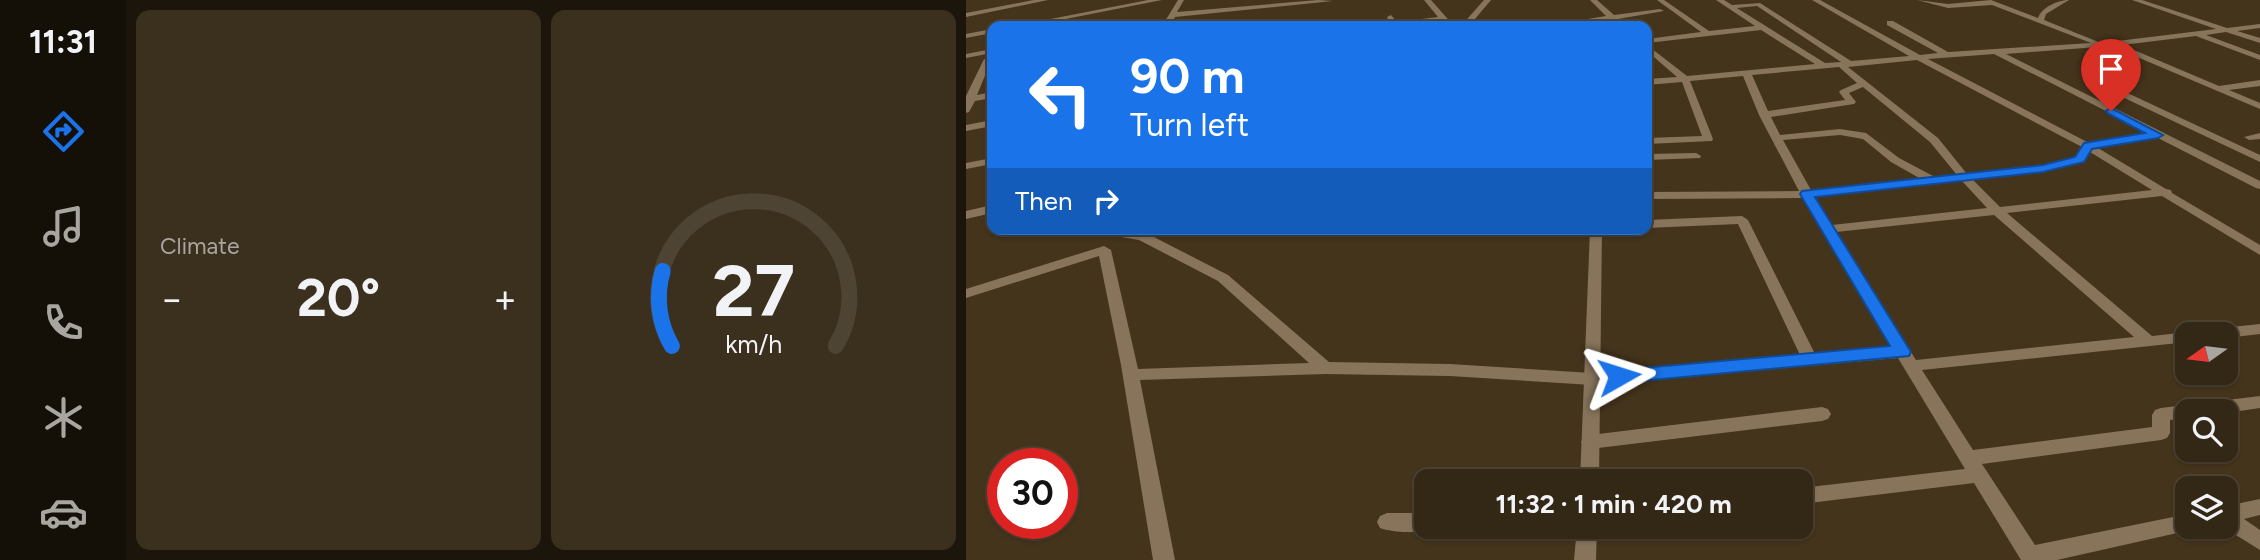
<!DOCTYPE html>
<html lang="en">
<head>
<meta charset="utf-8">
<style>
  :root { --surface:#332715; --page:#3b2f1e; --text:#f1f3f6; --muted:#a9a5a0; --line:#4e4434; --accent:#1a73e8 }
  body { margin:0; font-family:Figtree,sans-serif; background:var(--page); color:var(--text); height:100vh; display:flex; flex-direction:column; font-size:26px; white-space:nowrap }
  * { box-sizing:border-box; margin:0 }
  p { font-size:23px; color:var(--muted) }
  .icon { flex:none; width:38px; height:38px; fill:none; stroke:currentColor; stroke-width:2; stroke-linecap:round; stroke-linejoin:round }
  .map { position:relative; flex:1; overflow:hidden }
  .side { display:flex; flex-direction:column; gap:10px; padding:10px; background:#1c150c; width:840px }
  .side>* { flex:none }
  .top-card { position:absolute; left:21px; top:21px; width:665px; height:214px; border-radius:14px; box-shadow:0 2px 5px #0004,0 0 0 2px var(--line); background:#1a73e8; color:#fff; overflow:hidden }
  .needle { width:46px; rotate:256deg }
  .tools { position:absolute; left:1209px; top:322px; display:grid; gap:14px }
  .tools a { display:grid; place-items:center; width:63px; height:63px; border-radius:14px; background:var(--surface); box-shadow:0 2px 5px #0004,0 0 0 2px var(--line); font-size:35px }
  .speed { position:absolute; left:21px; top:448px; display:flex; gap:14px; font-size:35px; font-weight:700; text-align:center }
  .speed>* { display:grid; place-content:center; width:91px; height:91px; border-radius:50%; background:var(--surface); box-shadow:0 2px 5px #0004,0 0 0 2px var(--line); line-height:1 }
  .speed .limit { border:10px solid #d22; background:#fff; color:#111 }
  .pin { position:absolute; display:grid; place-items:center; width:60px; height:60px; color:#fff; margin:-72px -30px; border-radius:50% 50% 50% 0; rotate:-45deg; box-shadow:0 0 7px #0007 }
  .pin .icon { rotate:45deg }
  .me { position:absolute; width:77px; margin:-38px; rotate:84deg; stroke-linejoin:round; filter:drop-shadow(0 0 5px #0008) }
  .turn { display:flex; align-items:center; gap:24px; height:147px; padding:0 28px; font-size:32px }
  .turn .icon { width:91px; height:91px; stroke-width:2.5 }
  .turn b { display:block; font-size:49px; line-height:60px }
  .then { display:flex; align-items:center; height:66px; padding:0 28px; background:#0003; gap:14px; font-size:26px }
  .big { font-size:52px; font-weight:700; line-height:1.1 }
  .side .card { flex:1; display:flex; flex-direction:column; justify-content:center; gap:10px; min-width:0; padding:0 24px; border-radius:14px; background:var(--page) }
  .side .dial { align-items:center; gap:0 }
  .dial svg { height:182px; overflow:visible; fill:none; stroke:var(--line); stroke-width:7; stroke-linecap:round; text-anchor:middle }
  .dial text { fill:var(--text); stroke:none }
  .heat { display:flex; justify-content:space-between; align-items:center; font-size:38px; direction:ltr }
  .side .tiles { flex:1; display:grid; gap:10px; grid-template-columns:repeat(2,1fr) }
  .trip { position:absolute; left:448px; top:469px; width:399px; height:70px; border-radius:14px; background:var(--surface); box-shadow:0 2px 5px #0004,0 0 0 2px var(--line); font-weight:700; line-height:70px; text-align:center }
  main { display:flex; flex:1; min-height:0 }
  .tab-bar { display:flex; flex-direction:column; width:126px; justify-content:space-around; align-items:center; background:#141008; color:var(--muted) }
  .tab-bar .icon { width:49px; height:49px }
  .tab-bar .on { color:var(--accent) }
  .tab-bar b { font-size:32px; color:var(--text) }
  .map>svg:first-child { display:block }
</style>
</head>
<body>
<main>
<nav class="tab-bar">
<b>11:31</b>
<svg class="icon on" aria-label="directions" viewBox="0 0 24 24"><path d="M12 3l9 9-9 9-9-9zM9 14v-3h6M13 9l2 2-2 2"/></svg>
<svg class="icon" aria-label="music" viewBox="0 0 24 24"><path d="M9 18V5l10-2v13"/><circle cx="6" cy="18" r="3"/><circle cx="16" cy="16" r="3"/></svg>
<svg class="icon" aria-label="phone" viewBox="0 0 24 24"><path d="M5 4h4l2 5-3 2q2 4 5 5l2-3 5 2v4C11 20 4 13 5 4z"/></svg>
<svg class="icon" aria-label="climate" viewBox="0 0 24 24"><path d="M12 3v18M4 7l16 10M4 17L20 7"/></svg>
<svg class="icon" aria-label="car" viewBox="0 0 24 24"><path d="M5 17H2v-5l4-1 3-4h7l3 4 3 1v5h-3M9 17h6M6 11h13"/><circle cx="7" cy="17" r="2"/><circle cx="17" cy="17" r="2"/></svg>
</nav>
<section class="side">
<div class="tiles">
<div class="card"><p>Climate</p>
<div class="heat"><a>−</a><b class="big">20°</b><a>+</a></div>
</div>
<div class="card dial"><svg viewBox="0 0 100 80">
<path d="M14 69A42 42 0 1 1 86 69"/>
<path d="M14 69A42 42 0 0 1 10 36" stroke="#1a73e8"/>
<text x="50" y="56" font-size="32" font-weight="700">27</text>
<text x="50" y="72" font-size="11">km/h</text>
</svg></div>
</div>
</section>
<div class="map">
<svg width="1294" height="560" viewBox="0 0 1294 560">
  <rect width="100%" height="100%" fill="#44341c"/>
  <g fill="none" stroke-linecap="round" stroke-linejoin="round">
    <path fill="#87745b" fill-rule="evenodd" d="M68 0H82L0 17V13Z
      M182 0H196L64 26H49Z
      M212 0H218L211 12 352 0 367 1 209 17 204 26H196Z
      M458 0H465L488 26H480L476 21 425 26 421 17 425 15 431 22 472 17Z
      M518 0H525L503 26H495Z
      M624 0H631L648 15 694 9 698 11 652 19 656 23 652 25 644 20 598 26H579L640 16Z
      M691 0H698L743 31 789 26 750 0H758L766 5 794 3 885 61 943 56 846 0H854L954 55 972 53 921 25V21H927L982 52 1125 43 1026 5 982 8 951 0 982 4 1025 0 1072 18C1076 7 1092 0 1103 0L1080 14 1078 20 1135 43 1250 29 1166 0H1176L1261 28 1294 24V28L1271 31 1294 38V43L1260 32 1240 35 1294 55V60L1230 36 1156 45 1253 86 1294 80V86L1263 90 1294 103V109L1145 46 1040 54 1294 181V189L1290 188 1192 138 1132 148 1200 189 1205 190 1206 193 1294 245V255L1196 196 1041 213 1186 336 1222 332 1227 333 1222 334V342L956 370 1007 450 1186 427V415L1189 410 1195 408 1294 396V408L1260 413 1222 411V418L1204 420V433L1201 438 1195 440 1016 464 1069 545 1222 514V527H1230L1229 529 1091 560H1055L1008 483 835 504V488L999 469 932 358 626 385 484 376 359 374 174 380 209 560H187L155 365 133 256 0 298V289L138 246 145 250 172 369 343 363 252 281 173 240 132 233 126 229H155L182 234 262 275 363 362 484 364 626 373 834 355 772 224 681 228V220L776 216 782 220 849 354 926 347 837 198 681 199V192L833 191 793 115 777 76 724 81 747 139 746 141 681 144V138L736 136 716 82 681 85V79L711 77 681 51V45L721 76 849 64 795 30 681 43V39L735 32ZM791 6 875 62 859 63 771 8ZM1028 54 1183 133 1123 143 962 59ZM951 60 1116 147 1110 157 1077 166 1001 174 972 138 882 67ZM873 67 891 83 875 90 873 92 879 100 802 111 786 75ZM897 87 964 142 991 175 969 177 933 158 900 133 874 129 814 135 805 117 888 104 890 102 883 93ZM874 135 897 139 925 162 955 179 845 190 817 140ZM1124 152 1186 190 1034 207 1007 180 1077 172 1118 161ZM996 181 1021 208 866 225 849 197ZM1028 215 1168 337 950 360 870 232Z
      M369 19V23H366L306 26 310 24Z
      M26 29V33L0 38V34Z
      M26 49V53L0 58V54Z
      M18 59 25 61 11 95 26 92V98L9 101 3 112 0 113V96Z
      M1121 74 1294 155V162L1118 79 1117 77Z
      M26 120V126L0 131V125Z
      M1294 133V139L1283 140 1278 137Z
      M730 153 735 156 734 158 681 160V154Z
      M26 158V164L0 169V163Z
      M26 205V213L0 219V211Z
      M1294 324V334L1260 338V334H1238L1241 330 1246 329Z
      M856 407 862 409 865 414 862 419 856 421 624 449 618 447 615 442 618 437 624 435Z
      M1294 499V515L1278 519 1294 530V550L1257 527H1260V506Z
      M421 513H460V527H468C456 534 428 533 414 528L411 522 414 516Z"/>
    <path fill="#87745b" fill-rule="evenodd" d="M624 229H636L633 481H614Z
      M611 527H631L630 560H608Z"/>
  </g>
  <path fill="#1a73e8" stroke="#114b97" stroke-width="2" d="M1145 108 1197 135 1192 138 1126 149 1118 162 1077 172 849 197 945 352 943 356 653 383 647 381 644 376 647 372 653 370 924 346 834 194 836 191 1077 165 1109 157 1118 143 1179 133 1141 113 1140 111Z"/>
</svg>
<div class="tools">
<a><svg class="needle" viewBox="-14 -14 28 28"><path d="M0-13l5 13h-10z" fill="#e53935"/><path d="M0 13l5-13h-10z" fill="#a9a5a0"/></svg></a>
<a><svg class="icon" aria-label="search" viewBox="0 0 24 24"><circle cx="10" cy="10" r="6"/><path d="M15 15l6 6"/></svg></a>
<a><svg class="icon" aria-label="layers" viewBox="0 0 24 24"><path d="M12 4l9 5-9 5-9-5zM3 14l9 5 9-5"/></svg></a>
</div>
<div class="speed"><div class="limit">30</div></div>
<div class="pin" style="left:1145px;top:111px;background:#d93025"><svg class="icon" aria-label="arrive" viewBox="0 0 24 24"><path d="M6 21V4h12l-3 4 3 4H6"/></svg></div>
<svg class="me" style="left:653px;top:376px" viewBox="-20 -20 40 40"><path d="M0-17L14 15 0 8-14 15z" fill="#1a73e8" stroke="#fff" stroke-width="4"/></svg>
<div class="trip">11:32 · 1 min · 420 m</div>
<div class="top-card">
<div class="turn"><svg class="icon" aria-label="left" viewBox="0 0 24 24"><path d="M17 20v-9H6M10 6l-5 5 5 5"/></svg><div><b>90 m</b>Turn left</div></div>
<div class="then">Then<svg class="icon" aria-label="right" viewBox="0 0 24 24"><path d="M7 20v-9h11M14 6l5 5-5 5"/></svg></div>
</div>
</div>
</main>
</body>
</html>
